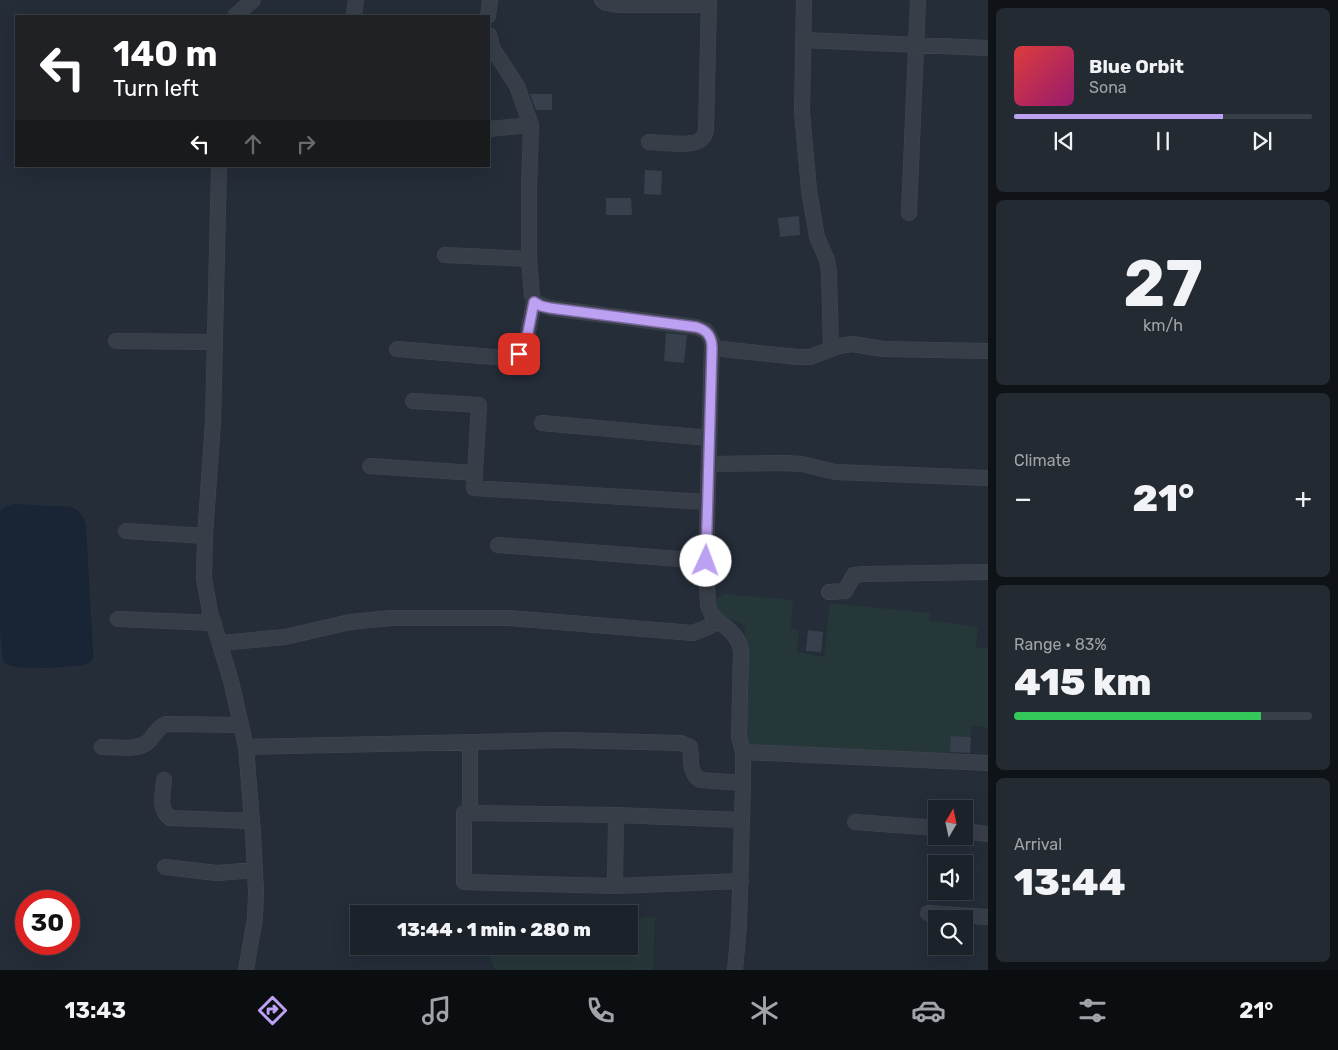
<!DOCTYPE html>
<html lang="en">
<head>
<meta charset="utf-8">
<style>
  :root { --surface:#1b222a; --page:#242a32; --text:#f1f3f6; --muted:#a0a4a8; --line:#393f47; --accent:#bca0f2 }
  body { margin:0; font-family:Rubik,sans-serif; background:var(--page); color:var(--text); height:100vh; display:flex; flex-direction:column; font-size:19px; white-space:nowrap }
  * { box-sizing:border-box; margin:0 }
  p { font-size:16px; color:var(--muted) }
  .icon { flex:none; width:28px; height:28px; fill:none; stroke:currentColor; stroke-width:2; stroke-linecap:round; stroke-linejoin:round }
  .map { position:relative; flex:1; overflow:hidden }
  .details { display:flex; flex-direction:column; gap:8px; padding:8px; background:#0f1317; width:350px }
  .details>* { flex:none }
  .guide { position:absolute; left:15px; top:15px; width:475px; height:152px; border-radius:0px; box-shadow:0 5px 20px #0002,0 0 0 1px var(--line); background:#202124; color:#fff; overflow:hidden }
  .needle { width:32px; rotate:9deg }
  .fabs { position:absolute; left:928px; top:800px; display:grid; gap:10px }
  .fabs a { display:grid; place-items:center; width:45px; height:45px; border-radius:0px; background:var(--surface); box-shadow:0 5px 20px #0002,0 0 0 1px var(--line); font-size:25px }
  .speed { position:absolute; left:15px; top:890px; display:flex; gap:10px; font-size:25px; font-weight:700; text-align:center }
  .speed>* { display:grid; place-content:center; width:65px; height:65px; border-radius:50%; background:var(--surface); box-shadow:0 5px 20px #0002,0 0 0 1px var(--line); line-height:1 }
  .speed .limit { border:8px solid #d22; background:#fff; color:#111 }
  .pin { position:absolute; display:grid; place-items:center; width:42px; height:42px; color:#fff; margin:-21px; border-radius:10px; box-shadow:0 2px 8px #0006 }
  .me { position:absolute; width:55px; margin:-28px; rotate:2deg; stroke-linejoin:round; filter:drop-shadow(0 0 4px #0008) }
  .turn { display:flex; align-items:center; gap:18px; height:105px; padding:0 15px; font-size:22px }
  .turn .icon { width:65px; height:65px; stroke-width:2.5 }
  .turn b { display:block; font-size:35px; line-height:42px }
  .lanes { display:flex; align-items:center; height:48px; padding:0 15px; background:#0003; justify-content:center; gap:25px; direction:ltr }
  .lanes .off { opacity:.35 }
  .big { font-size:38px; font-weight:800; line-height:1.1 }
  .details .card { flex:1; display:flex; flex-direction:column; justify-content:center; gap:8px; min-width:0; padding:0 18px; border-radius:8px; background:var(--page) }
  .details .dial { align-items:center; gap:0 }
  .dial b { font-size:65px; line-height:1 }
  .song { display:flex; align-items:center; gap:15px }
  .cover { width:60px; height:60px; border-radius:8px; background:linear-gradient(135deg,hsl(0 70% 55%),hsl(320 70% 35%)) }
  .played { height:5px; border-radius:2px; background:linear-gradient(90deg,var(--accent) 70%,var(--line) 70%) }
  .keys { display:flex; justify-content:space-around; direction:ltr }
  .heat { display:flex; justify-content:space-between; align-items:center; font-size:28px; direction:ltr }
  .charge { height:8px; border-radius:4px; background:linear-gradient(90deg,#34c759 83%,var(--line) 0) }
  .trip { position:absolute; left:350px; top:905px; width:288px; height:50px; border-radius:0px; background:var(--surface); box-shadow:0 5px 20px #0002,0 0 0 1px var(--line); font-weight:800; line-height:50px; text-align:center }
  .tab-bar { display:flex; height:80px; justify-content:space-around; align-items:center; background:#0b0e11; color:var(--muted) }
  .tab-bar .icon { width:35px; height:35px }
  .tab-bar .active { color:var(--accent) }
  .tab-bar b { font-size:22px; color:var(--text) }
  main { display:flex; flex:1; min-height:0 }
  .map>svg:first-child { display:block }
</style>
</head>
<body>
<main>
<div class="map">
<svg width="988" height="970" viewBox="0 0 988 970">
  <rect width="100%" height="100%" fill="#242d38"/>
  <path fill="#263739" d="M726 594 793 600 791 629 799 630 797 652 824 657 830 603 930 613 929 620 978 627 976 647 988 648V728L972 725 971 737 952 736 950 754 748 749 746 741 748 655 744 625 717 613 714 603 717 598Z
    M655 917 653 970H496L488 955 487 946H629V918Z"/>
  <path fill="#192434" d="M14 504 72 507C80 511 83 516 86 525L93 651C93 659 93 662 84 665 66 666 16 673 3 662L0 630V511L6 506Z"/>
  <path fill="#37414e" d="M530 94H552V110H536Z
    M645 170 662 171 661 195 644 194Z
    M606 198H631L632 215H606Z
    M799 216 800 235 780 237 778 218Z
    M666 333 687 335 684 363 664 361Z
    M808 630 823 632 821 652 806 651Z
    M951 736 971 737 970 753 950 752Z"/>
  <g fill="none" stroke-linecap="round" stroke-linejoin="round">
    <g stroke="#414851" stroke-width="16">
      <path id="minor" d="M602 0 606 3 617 5H698L706 0
        M804 0 802 112 809 190 817 237 827 260 829 272 831 349
        M235 16 253 0
        M354 16 356 0
        M488 16 490 0
        M489 35 493 49 517 86 531 125 529 190V259L532 295 534 302 541 305 550 308 696 327 706 331 712 341 706 561 708 605C712 625 736 625 741 650L739 737 743 752V783L739 926 735 970
        M803 40 988 48
        M489 129 531 125
        M649 142C661 142 692 147 700 140 704 138 705 134 706 130L709 0
        M219 166 213 422 205 536 204 578 210 612 231 681 246 747 253 833 256 892 255 918 246 970
        M909 213 918 0
        M445 255 529 259
        M116 341 214 342
        M712 348 798 357H810L839 346 853 344 883 349 988 351
        M397 349 506 358 519 354 526 342 534 302
        M413 401 479 405 475 473
        M542 423 709 438
        M709 464 785 463 802 464 835 472 988 478
        M370 466 475 473 474 488 707 502
        M126 531 205 536
        M498 545 706 561
        M829 592 845 591 854 575 864 574 988 572
        M118 619 214 623
        M220 643 285 637 350 622 391 618H509L693 633 708 627 717 621
        M470 743V812
        M102 747C115 747 139 751 149 741 155 734 158 727 166 724L241 725
        M246 747 564 740 681 743 690 747C692 759 688 772 700 780L743 783
        M743 752 988 763
        M164 780C163 794 158 809 170 818L252 821
        M855 822 936 828
        M964 831 988 834
        M165 867 217 873 255 870
        M741 881 615 886 464 882V813L616 815 742 820
        M615 886 616 815
        M928 913 988 917"/>
    </g>
    <use href="#minor" stroke="#383e48" stroke-width="15"/>
  </g>
  <g fill="none" stroke-linecap="round" stroke-linejoin="round">
    <g stroke="#7a689d" stroke-width="12">
      <path id="route" d="M519 354 526 342 534 302 541 306 550 308 696 327C707 330 712 336 712 348L706 561"/>
    </g>
    <use href="#route" stroke="#bca0f2" stroke-width="9"/>
  </g>
</svg>
<div class="fabs">
<a><svg class="needle" viewBox="-14 -14 28 28"><path d="M0-13l5 13h-10z" fill="#e53935"/><path d="M0 13l5-13h-10z" fill="#a0a4a8"/></svg></a>
<a><svg class="icon" aria-label="sound" viewBox="0 0 24 24"><path d="M4 9h4l5-4v14l-5-4H4zM17 9q2 3 0 6"/></svg></a>
<a><svg class="icon" aria-label="search" viewBox="0 0 24 24"><circle cx="10" cy="10" r="6"/><path d="M15 15l6 6"/></svg></a>
</div>
<div class="speed"><div class="limit">30</div></div>
<div class="pin" style="left:519px;top:354px;background:#d93025"><svg class="icon" aria-label="arrive" viewBox="0 0 24 24"><path d="M6 21V4h12l-3 4 3 4H6"/></svg></div>
<svg class="me" style="left:706px;top:561px" viewBox="-20 -20 40 40"><circle r="19" fill="#fff"/><path d="M0-13L10 11 0 6-10 11z" fill="#bca0f2"/></svg>
<div class="trip">13:44 · 1 min · 280 m</div>
<div class="guide">
<div class="turn"><svg class="icon" aria-label="left" viewBox="0 0 24 24"><path d="M17 20v-9H6M10 6l-5 5 5 5"/></svg><div><b>140 m</b>Turn left</div></div>
<div class="lanes"><svg class="icon" aria-label="left" viewBox="0 0 24 24"><path d="M17 20v-9H6M10 6l-5 5 5 5"/></svg><svg class="icon off" aria-label="ahead" viewBox="0 0 24 24"><path d="M12 20V5M6 11l6-6 6 6"/></svg><svg class="icon off" aria-label="right" viewBox="0 0 24 24"><path d="M7 20v-9h11M14 6l5 5-5 5"/></svg></div>
</div>
</div>
<section class="details">
<div class="card">
<div class="song"><i class="cover"></i><div><b>Blue Orbit</b><p>Sona</p></div></div>
<div class="played"></div>
<div class="keys"><svg class="icon" aria-label="previous" viewBox="0 0 24 24"><path d="M18 5L8 12l10 7zM5 5v14"/></svg><svg class="icon" aria-label="pause" viewBox="0 0 24 24"><path d="M8 5v14M16 5v14"/></svg><svg class="icon" aria-label="next" viewBox="0 0 24 24"><path d="M6 5l10 7-10 7zM19 5v14"/></svg></div>
</div>
<div class="card dial"><b>27</b><p>km/h</p></div>
<div class="card"><p>Climate</p>
<div class="heat"><a>−</a><b class="big">21°</b><a>+</a></div>
</div>
<div class="card"><p>Range · 83%</p><b class="big">415 km</b><div class="charge"></div></div>
<div class="card"><p>Arrival</p><b class="big">13:44</b></div>
</section>
</main>
<nav class="tab-bar">
<b>13:43</b>
<svg class="icon active" aria-label="directions" viewBox="0 0 24 24"><path d="M12 3l9 9-9 9-9-9zM9 14v-3h6M13 9l2 2-2 2"/></svg>
<svg class="icon" aria-label="music" viewBox="0 0 24 24"><path d="M9 18V5l10-2v13"/><circle cx="6" cy="18" r="3"/><circle cx="16" cy="16" r="3"/></svg>
<svg class="icon" aria-label="phone" viewBox="0 0 24 24"><path d="M5 4h4l2 5-3 2q2 4 5 5l2-3 5 2v4C11 20 4 13 5 4z"/></svg>
<svg class="icon" aria-label="climate" viewBox="0 0 24 24"><path d="M12 3v18M4 7l16 10M4 17L20 7"/></svg>
<svg class="icon" aria-label="car" viewBox="0 0 24 24"><path d="M5 17H2v-5l4-1 3-4h7l3 4 3 1v5h-3M9 17h6M6 11h13"/><circle cx="7" cy="17" r="2"/><circle cx="17" cy="17" r="2"/></svg>
<svg class="icon" aria-label="filters" viewBox="0 0 24 24"><path d="M4 7h16M4 17h16"/><circle cx="9" cy="7" r="2"/><circle cx="15" cy="17" r="2"/></svg>
<b>21°</b>
</nav>
</body>
</html>
